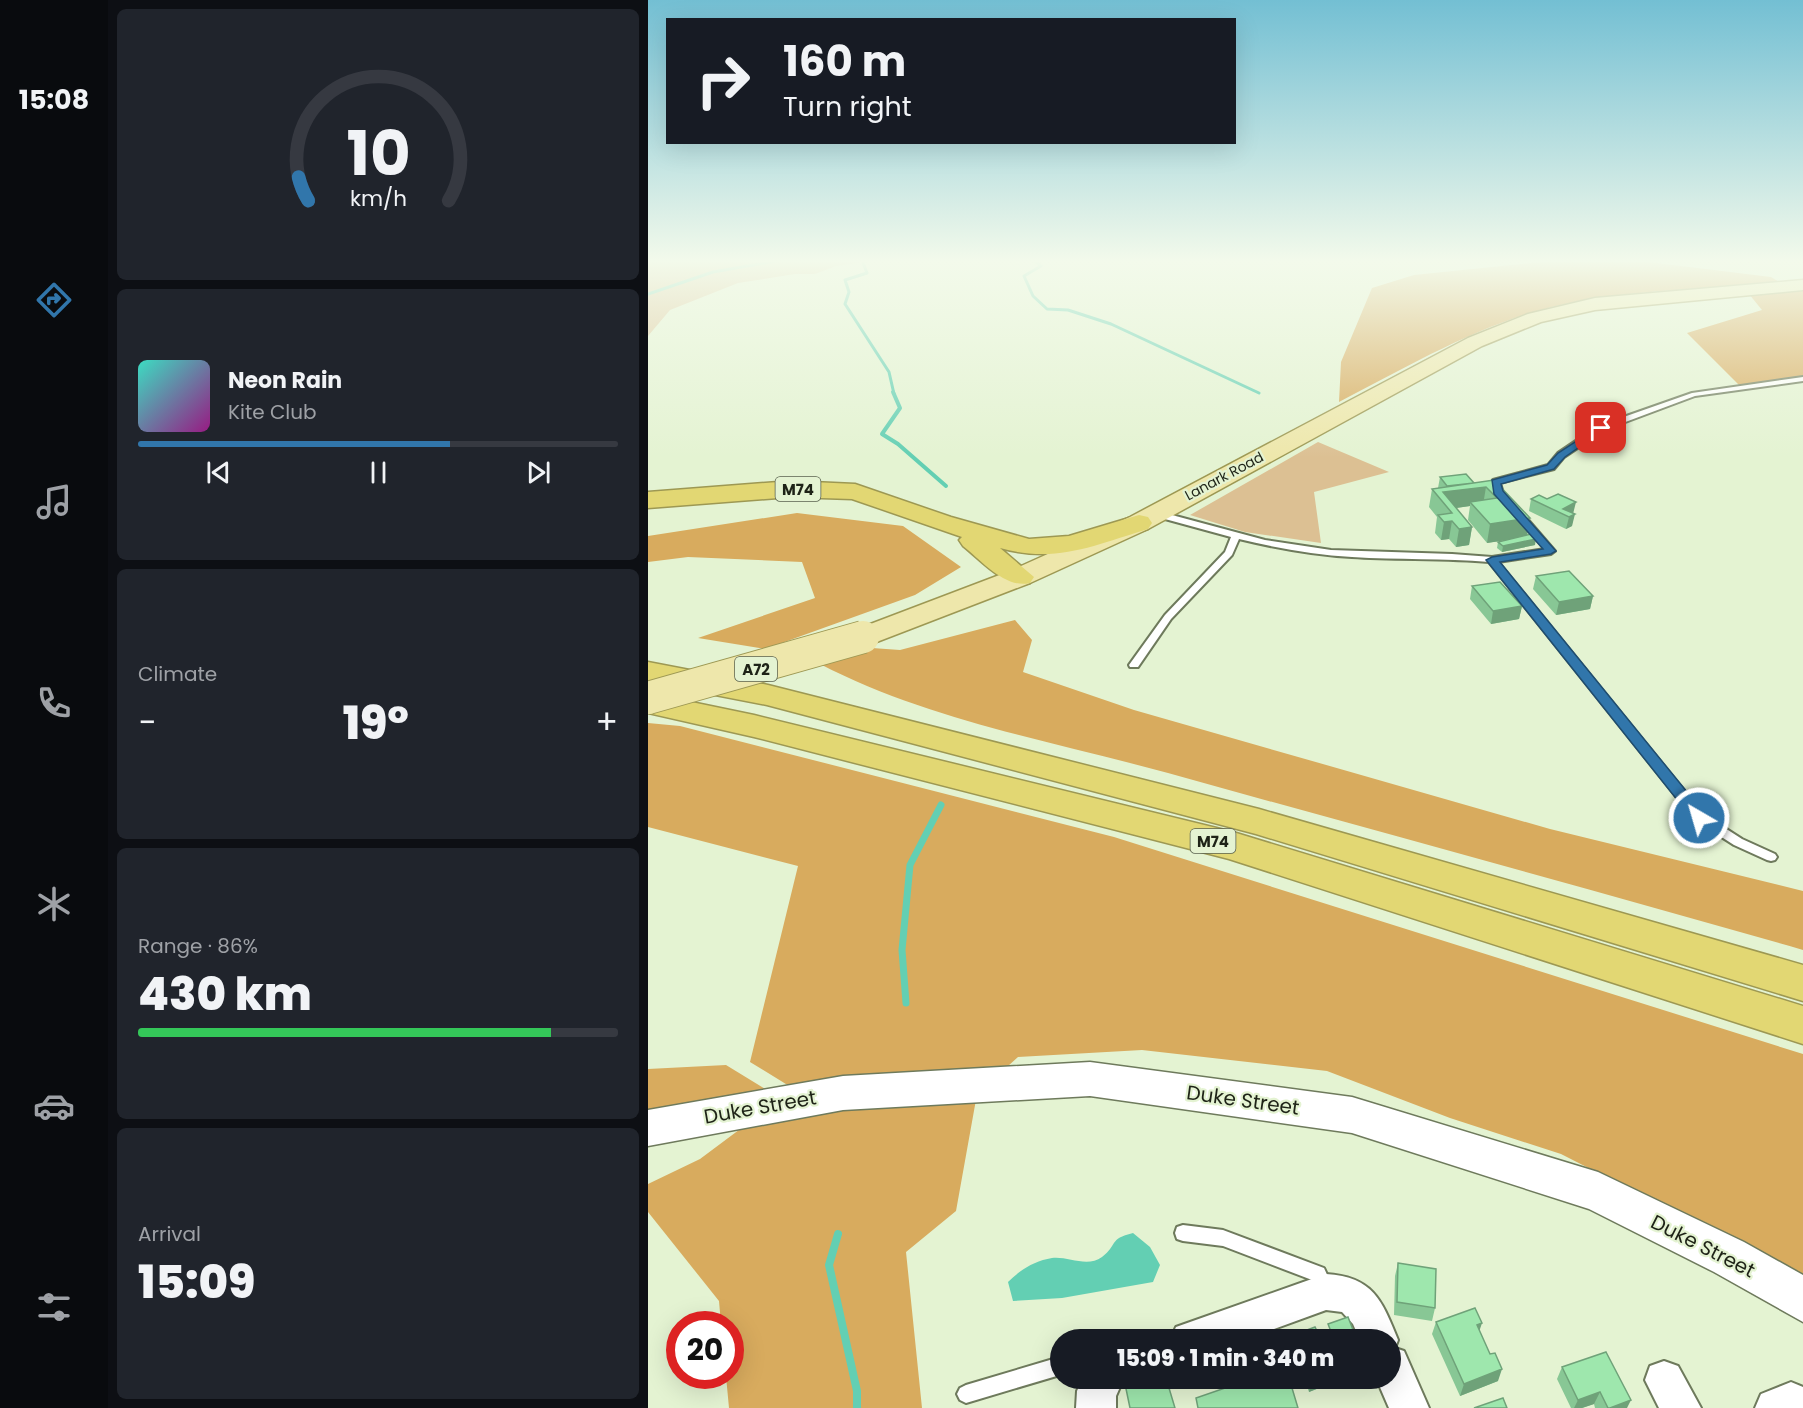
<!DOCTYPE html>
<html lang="en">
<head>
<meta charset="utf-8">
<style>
  :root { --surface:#171b24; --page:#20242c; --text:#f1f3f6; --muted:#9ea1a6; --line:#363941; --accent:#3176ab }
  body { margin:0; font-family:Poppins,sans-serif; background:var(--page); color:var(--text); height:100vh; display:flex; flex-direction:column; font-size:22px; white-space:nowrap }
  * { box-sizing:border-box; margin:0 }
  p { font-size:20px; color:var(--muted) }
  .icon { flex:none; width:33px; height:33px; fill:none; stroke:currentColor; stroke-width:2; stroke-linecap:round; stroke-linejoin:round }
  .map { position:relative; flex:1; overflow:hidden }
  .drawer { display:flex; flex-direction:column; gap:9px; padding:9px; background:#0d0f14; width:540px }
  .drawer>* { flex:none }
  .hud { position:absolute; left:18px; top:18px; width:570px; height:126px; border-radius:0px; box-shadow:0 6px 24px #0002; background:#171b24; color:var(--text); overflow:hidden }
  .speed { position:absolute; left:18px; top:1311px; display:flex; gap:12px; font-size:30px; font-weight:700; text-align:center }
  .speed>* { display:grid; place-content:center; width:78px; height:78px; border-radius:50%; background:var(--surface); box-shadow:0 6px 24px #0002; line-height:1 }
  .speed .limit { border:9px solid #d22; background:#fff; color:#111 }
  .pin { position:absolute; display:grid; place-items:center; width:51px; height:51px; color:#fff; margin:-26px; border-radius:12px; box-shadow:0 3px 9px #0006 }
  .me { position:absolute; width:66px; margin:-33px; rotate:322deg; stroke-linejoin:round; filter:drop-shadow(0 0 4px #0008) }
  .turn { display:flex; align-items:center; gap:21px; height:126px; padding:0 18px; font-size:27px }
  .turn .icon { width:78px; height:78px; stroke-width:2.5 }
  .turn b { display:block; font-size:42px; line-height:51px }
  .big { font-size:45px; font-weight:800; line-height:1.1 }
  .drawer .card { flex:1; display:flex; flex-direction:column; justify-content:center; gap:9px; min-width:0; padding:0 21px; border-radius:9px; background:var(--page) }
  .drawer .dial { align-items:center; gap:0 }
  .dial svg { height:156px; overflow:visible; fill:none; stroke:var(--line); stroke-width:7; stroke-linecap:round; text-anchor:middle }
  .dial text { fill:var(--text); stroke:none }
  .song { display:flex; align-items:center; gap:18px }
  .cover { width:72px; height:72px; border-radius:9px; background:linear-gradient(135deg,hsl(170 70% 55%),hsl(310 70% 35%)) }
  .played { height:6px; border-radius:3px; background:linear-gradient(90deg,var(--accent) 65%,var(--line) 65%) }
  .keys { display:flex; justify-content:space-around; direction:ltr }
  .heat { display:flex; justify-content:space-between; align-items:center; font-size:33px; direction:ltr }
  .charge { height:9px; border-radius:4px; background:linear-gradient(90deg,#34c759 86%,var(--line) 0) }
  .trip { position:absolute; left:402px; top:1329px; width:351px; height:60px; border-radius:30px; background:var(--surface); box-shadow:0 6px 24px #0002; font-weight:800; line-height:60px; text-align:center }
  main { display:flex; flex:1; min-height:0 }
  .menu { display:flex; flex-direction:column; width:108px; justify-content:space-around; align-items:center; background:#090b0e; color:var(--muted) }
  .menu .icon { width:42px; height:42px }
  .menu .current { color:var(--accent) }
  .menu b { font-size:27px; color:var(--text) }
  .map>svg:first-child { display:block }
</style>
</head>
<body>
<main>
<nav class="menu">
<b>15:08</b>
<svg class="icon current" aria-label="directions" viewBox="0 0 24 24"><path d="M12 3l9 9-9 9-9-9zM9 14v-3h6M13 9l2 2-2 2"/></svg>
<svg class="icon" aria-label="music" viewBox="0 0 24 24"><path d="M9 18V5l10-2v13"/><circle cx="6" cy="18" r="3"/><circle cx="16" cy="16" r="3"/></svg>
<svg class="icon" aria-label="phone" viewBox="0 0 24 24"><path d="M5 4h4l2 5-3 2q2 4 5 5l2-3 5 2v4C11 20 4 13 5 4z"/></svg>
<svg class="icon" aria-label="climate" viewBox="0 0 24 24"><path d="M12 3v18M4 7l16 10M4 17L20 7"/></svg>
<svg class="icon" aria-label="car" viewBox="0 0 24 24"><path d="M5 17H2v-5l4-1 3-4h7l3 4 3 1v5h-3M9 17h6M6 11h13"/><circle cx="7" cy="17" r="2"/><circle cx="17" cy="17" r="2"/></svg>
<svg class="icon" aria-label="filters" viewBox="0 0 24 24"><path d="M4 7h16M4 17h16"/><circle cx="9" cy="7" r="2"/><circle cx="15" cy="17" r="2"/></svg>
</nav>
<section class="drawer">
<div class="card dial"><svg viewBox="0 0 100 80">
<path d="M14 69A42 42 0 1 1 86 69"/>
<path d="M14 69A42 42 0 0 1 9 57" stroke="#3176ab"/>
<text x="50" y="56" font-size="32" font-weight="700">10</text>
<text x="50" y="72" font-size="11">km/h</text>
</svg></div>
<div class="card">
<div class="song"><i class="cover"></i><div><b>Neon Rain</b><p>Kite Club</p></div></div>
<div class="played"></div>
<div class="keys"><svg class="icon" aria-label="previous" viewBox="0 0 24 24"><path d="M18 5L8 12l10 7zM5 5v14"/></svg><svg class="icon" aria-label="pause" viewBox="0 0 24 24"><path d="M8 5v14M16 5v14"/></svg><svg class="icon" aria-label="next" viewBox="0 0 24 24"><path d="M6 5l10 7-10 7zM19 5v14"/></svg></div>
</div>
<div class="card"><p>Climate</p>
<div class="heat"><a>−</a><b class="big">19°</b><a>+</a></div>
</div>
<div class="card"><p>Range · 86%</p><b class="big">430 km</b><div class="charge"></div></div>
<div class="card"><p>Arrival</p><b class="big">15:09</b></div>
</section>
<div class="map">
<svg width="1155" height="1408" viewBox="0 0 1155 1408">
  <rect width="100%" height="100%" fill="#e4f3d2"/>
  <path fill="#dcc093" d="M0 260H208L209 263 188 266 167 274H147L90 283 22 310 0 336Z
    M670 442 741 472 666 492 673 543 597 532 542 515Z"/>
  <path fill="#d8ab5e" d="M912 260H984L1123 277 1133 283C1053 290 967 289 889 311 820 331 755 369 691 402L693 362 724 288 766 275Z
    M1155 290V376L1091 385 1039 333 1114 310 1101 294Z
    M149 513 255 526 313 567 267 595 117 649 50 638 167 598 154 562 40 557 0 562V536Z
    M367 620 384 640 375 672 486 710 902 829 1155 891V950C944 889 731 832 520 773 403 741 280 720 172 664L224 648 252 650Z
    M0 723 32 726 466 837 1155 1054V1277L913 1154 802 1118 679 1071 494 1050 370 1057 329 1094 308 1211 258 1252 274 1408H81L78 1376H82V1324H73L71 1301 0 1212V1184L52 1159 146 1089 102 1062 150 866 0 827Z
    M78 1065 127 1095 0 1111V1069Z"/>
  <path fill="#63cfb3" d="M485 1233 502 1247 512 1265 505 1282 414 1298 365 1301 360 1282C372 1270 386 1261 404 1258 420 1256 439 1268 454 1257 470 1245 460 1239 485 1233Z"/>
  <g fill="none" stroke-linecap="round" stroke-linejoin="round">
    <path stroke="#63cfb3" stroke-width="3" d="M214 260 219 273 197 280 201 292 197 304 241 372 246 394
      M386 260 393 266 376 276 385 296 399 309 420 310 463 324 611 393
      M0 294 65 272 133 260"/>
    <path stroke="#63cfb3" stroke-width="4" d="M245 392 252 408 234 434 250 444 298 486"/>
    <path stroke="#63cfb3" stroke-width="7" d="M258 1003 254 950 262 865 293 805"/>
    <path stroke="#63cfb3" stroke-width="8" d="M190 1234 181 1265 209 1391V1408"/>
    <g stroke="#6e7a5c" stroke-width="4">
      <path id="service" d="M1155 377V381L1047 396 956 430 916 457 906 469 852 483 855 493 851 495 847 493 844 482 845 480 900 465 910 453 950 426 1044 393Z
        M509 511 617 540 683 550 804 554 844 557 897 549 868 516 869 514H875L907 551 903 554 850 562 1055 814 1094 839 1127 854 1129 857 1127 860 1123 861 1119 860 1086 845 1047 820 841 562C796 558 750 560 704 557 666 555 628 548 591 539L584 555 523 619 490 667H482L481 665 517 615 577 552 583 537 506 516V512Z
        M535 1225 575 1230 676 1268 686 1290 683 1296 677 1299 671 1296 664 1280 575 1246 535 1241 529 1239 527 1233 529 1227Z
        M412 1357V1375L318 1403 312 1400 309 1394 312 1388 318 1385Z"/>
    </g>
    <g stroke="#6e7a5c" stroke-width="4">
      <path id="minor" d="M678 1274C726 1277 734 1301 750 1340L747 1348 756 1351 781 1408H741L728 1378H742V1340H712L705 1324 694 1312 678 1310 596 1340H522L528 1327Z
        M1016 1361 1030 1366 1053 1408H1011L997 1380 1002 1366Z
        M435 1378H476L468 1396V1408H428L429 1391Z
        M1143 1382 1155 1387V1408H1107L1113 1394Z"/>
    </g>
    <g stroke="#6e7a5c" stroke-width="3">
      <path id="tertiary" d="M442 1062 704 1097 950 1172 1096 1242 1155 1275V1322L1066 1272 941 1209 704 1133 442 1096 195 1110 0 1146V1110L195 1076Z"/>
    </g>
    <g stroke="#9d9853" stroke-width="3">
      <path id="primary" d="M1155 280V290L947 310 893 322 834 346 500 529 382 583 226 643 215 646 204 643 200 637 204 631 362 571 482 517 820 338 880 314 947 298Z"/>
    </g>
    <g stroke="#9d9853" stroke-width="3">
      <path id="motorway" d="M143 481 207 484 303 517 381 539 421 536 491 515 500 517 504 523 500 529C447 545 408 564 352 548L386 577 382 583C357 589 334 561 315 546L311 540 314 537 204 499 143 497 0 508V492Z
        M0 662 120 685 611 809 1155 965V1001L608 834 119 705 0 682Z
        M0 693 106 715 585 832 1155 1006V1044L581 859 106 737 0 713Z"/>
    </g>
    <use href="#service" fill="#fff" fill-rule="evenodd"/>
    <use href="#minor" fill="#fff" fill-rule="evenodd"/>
    <use href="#tertiary" fill="#fff" fill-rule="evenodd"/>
    <use href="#primary" fill="#eee7ab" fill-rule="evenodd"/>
    <use href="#motorway" fill="#e2d773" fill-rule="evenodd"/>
    <g stroke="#9d9853" stroke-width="34" stroke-linecap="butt">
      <path id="primary-bridge" d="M0 698 215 637"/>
    </g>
    <use href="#primary-bridge" stroke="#eee7ab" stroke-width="32"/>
  </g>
  <path fill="#88c795" d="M792 477 826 483 846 480 879 535 887 545 854 552 849 548 850 542 857 540 839 543 820 520 822 506 808 508 824 527 821 545 808 547 801 539 793 540 787 533 789 517 781 507 784 489 790 488Z
    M883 499 925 513 924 526 918 529 881 511Z
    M888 576 945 596 942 609 908 615 885 589Z
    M824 586 874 606 871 619 843 624 822 599Z
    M750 1263 787 1308 784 1321 746 1315 747 1276Z
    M788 1322 831 1331 842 1354 850 1381 812 1396 784 1334Z
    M914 1367 979 1408H947L946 1404 934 1408H923L909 1379Z
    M656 1378H696L661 1392Z"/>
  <path fill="#6fa279" d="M838 487 835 505 822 502V506L801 509 795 492Z
    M928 502 925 514 915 509Z
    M927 514 924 526 918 529 921 517Z
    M882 518 879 537 839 543 842 524Z
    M804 521 801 539 793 540 796 522Z
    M824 527 821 545 808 547 811 529Z
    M888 539 887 545 854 552 855 546Z
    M945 596 942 609 908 615 911 602Z
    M874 606 871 619 843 624 845 611Z
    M834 1323 830 1335 829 1325Z
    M854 1369 850 1381 812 1396 816 1384Z
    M665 1378H696L661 1392 663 1380Z
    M952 1392 946 1404 934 1408H926L930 1400Z
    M983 1400 979 1408H962Z"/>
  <path fill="#9ee7ad" stroke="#6fa279" stroke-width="1.5" d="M818 474 826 483 799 486 792 477Z
    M846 480 882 518 842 524 822 502 849 498 838 487 795 492 824 527 811 529 804 521 796 522 790 515 804 513 784 489Z
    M910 494 928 502 915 509 927 514 921 517 883 499 891 495 899 499Z
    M883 534 888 539 855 546 850 542Z
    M921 571 945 596 911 602 888 576Z
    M852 582 874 606 845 611 824 586Z
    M750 1263 788 1269 787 1308 749 1302Z
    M827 1308 834 1323 829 1325 842 1354 847 1353 854 1369 816 1384 788 1322Z
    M700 1317 709 1340H648L646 1335 667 1327 670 1333 682 1329 680 1324Z
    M958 1352 983 1400 962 1408H960L952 1392 930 1400 914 1367Z
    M495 1378H518L527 1408H482L477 1384Z
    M606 1378H641L650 1408H550L548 1398Z
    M855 1398 859 1408H826Z"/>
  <linearGradient id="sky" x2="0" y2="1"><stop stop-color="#73bfd3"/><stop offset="0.57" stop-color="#f3faeb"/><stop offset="1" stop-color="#f3faeb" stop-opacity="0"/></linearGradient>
  <rect width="1155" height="458" fill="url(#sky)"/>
  <path fill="#3176ab" stroke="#204d6f" stroke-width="1.5" d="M953 425 957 428 956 430 917 457 906 469 853 484 855 491 908 551 903 554 852 562 1057 814 1059 818 1057 821H1046L838 560 844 557 895 549 846 494 844 480 899 465 910 453Z"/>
  <g text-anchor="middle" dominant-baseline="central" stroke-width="4.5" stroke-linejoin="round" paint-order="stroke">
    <g font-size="14" fill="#1e2317" stroke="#e4f3d2">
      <text transform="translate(576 476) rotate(-28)">Lanark Road</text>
    </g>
    <g fill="#e4f3d2" stroke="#59614f" stroke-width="1.5">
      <rect x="127.5" y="477" width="45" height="24" rx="4.5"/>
      <rect x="87" y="657" width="42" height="24" rx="4.5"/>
      <rect x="542.5" y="829" width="45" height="24" rx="4.5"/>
    </g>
    <g font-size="15" font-weight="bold" fill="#1e2317">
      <text x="150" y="489">M74</text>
      <text x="108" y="669">A72</text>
      <text x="565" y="841">M74</text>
    </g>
    <g font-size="20" fill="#1e2317" stroke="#e4f3d2">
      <text transform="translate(595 1100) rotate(8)">Duke Street</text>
      <text transform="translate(112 1107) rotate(-10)">Duke Street</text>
      <text transform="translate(1055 1246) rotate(27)">Duke Street</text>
    </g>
  </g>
</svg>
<div class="speed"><div class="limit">20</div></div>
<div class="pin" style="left:953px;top:428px;background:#d93025"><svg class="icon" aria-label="arrive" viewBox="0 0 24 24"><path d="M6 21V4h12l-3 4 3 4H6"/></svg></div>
<svg class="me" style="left:1051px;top:818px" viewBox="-20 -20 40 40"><circle r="17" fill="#3176ab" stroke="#fff" stroke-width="3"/><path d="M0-11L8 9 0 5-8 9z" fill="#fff"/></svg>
<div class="trip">15:09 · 1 min · 340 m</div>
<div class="hud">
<div class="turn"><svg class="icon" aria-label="right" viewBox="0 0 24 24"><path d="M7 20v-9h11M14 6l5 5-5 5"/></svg><div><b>160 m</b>Turn right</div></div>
</div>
</div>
</main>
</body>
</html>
